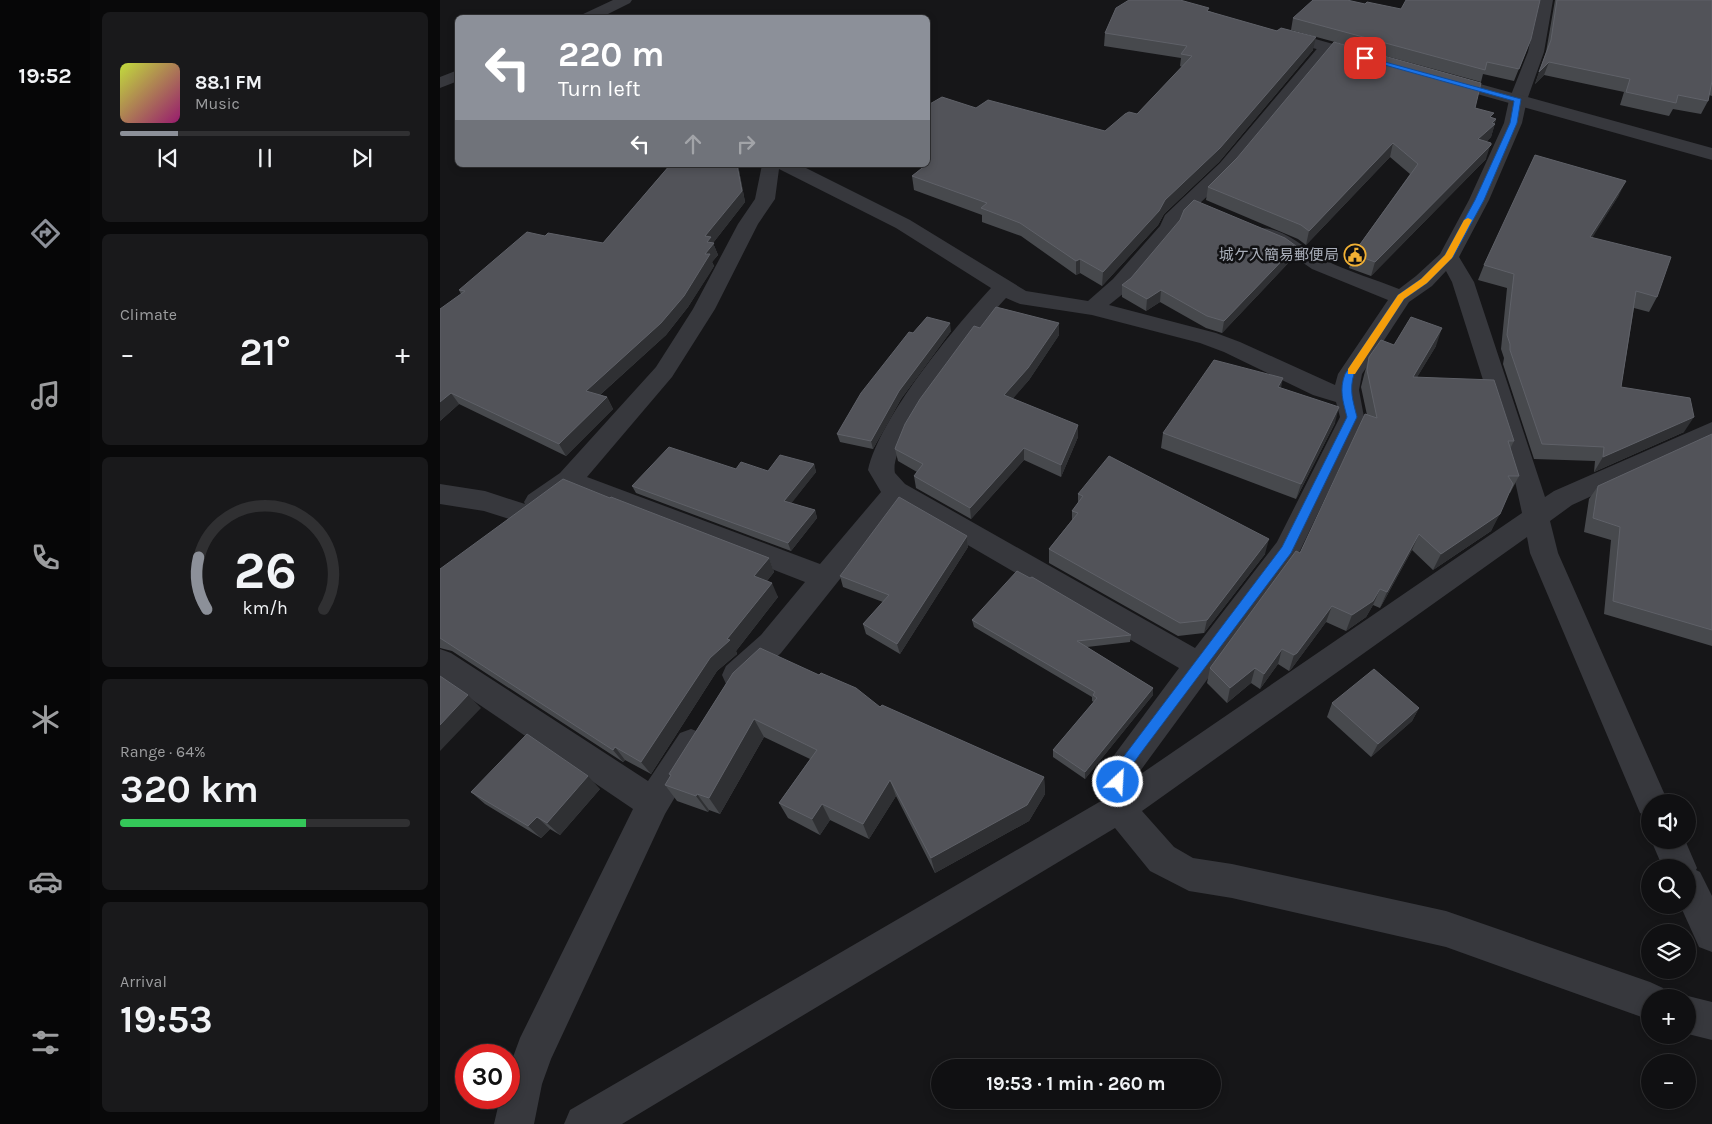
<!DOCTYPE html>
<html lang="en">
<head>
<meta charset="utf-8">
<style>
  :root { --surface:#101012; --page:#19191b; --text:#f1f3f6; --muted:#9c9d9f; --line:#303032; --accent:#8c9099 }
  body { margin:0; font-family:Karla,"Noto Sans JP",sans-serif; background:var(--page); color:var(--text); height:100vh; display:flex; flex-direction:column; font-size:19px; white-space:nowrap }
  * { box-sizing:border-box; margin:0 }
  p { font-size:16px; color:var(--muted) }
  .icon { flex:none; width:28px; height:28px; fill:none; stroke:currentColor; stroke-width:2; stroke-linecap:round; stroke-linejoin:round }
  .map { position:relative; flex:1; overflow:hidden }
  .sheet { display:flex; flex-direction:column; gap:12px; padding:12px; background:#09090a; width:350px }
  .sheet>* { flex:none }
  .guide { position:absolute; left:15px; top:15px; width:475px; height:152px; border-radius:8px; box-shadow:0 2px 8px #0003,0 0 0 1px var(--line); background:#8c9099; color:#fff; overflow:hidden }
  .controls { position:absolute; left:1201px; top:794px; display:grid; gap:10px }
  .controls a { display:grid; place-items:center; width:55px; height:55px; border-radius:50%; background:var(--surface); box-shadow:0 2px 8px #0003,0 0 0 1px var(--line); font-size:25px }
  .speed { position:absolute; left:15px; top:1044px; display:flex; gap:10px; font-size:25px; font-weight:700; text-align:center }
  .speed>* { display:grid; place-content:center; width:65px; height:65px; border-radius:50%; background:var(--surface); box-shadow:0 2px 8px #0003,0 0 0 1px var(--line); line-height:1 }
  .speed .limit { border:8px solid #d22; background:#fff; color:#111 }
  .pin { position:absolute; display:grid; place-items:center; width:42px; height:42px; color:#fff; margin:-21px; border-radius:10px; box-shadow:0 2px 8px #0006 }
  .me { position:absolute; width:55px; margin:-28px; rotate:25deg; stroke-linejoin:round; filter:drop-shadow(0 0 4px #0008) }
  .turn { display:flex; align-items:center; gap:18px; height:105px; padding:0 20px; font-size:22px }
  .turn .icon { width:65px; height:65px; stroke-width:2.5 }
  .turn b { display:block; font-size:35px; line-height:42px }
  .lanes { display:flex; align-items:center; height:48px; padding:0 20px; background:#0003; justify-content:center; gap:25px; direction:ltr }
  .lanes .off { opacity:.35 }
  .big { font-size:38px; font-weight:700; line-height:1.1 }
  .sheet .widget { flex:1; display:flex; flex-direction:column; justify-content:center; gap:8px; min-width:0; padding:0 18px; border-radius:8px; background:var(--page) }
  .sheet .dial { align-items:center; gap:0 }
  .dial svg { height:130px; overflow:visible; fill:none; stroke:var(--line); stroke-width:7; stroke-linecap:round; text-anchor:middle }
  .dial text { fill:var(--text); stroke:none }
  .song { display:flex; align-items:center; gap:15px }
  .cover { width:60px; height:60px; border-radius:8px; background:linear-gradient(135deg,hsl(70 70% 55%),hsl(320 70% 35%)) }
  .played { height:5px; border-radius:2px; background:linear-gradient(90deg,var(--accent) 20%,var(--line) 20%) }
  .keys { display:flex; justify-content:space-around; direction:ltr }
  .heat { display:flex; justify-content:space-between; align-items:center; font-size:28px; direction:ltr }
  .charge { height:8px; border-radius:4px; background:linear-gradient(90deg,#34c759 64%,var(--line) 0) }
  .trip { position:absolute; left:491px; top:1059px; width:290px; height:50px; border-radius:25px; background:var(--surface); box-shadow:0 2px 8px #0003,0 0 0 1px var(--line); font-weight:700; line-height:50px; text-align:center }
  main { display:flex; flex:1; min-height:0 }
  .menu { display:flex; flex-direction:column; width:90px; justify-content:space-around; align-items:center; background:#060607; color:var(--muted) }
  .menu .icon { width:35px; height:35px }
  .menu .selected { color:var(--accent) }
  .menu b { font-size:22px; color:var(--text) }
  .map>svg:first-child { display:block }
</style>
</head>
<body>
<main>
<nav class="menu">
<b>19:52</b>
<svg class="icon selected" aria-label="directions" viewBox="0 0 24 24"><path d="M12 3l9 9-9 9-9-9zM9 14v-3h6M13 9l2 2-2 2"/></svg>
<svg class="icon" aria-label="music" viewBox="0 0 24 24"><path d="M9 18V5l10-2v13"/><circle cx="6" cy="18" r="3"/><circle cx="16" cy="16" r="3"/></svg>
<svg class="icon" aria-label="phone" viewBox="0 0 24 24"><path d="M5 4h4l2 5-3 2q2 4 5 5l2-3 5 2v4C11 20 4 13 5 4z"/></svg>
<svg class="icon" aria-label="climate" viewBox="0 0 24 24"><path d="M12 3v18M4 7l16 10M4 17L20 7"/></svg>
<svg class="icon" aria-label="car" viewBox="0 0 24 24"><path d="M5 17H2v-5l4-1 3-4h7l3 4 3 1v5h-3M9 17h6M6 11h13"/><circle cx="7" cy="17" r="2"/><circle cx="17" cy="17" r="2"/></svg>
<svg class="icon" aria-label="filters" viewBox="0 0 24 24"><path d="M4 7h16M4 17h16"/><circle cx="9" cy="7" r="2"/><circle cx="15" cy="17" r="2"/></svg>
</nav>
<section class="sheet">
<div class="widget">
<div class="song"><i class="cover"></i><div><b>88.1 FM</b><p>Music</p></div></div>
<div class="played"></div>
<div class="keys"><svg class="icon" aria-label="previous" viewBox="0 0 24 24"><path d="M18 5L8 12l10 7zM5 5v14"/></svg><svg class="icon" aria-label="pause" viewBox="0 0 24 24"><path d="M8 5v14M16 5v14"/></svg><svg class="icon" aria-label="next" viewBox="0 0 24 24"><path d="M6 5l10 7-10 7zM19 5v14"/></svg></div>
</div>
<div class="widget"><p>Climate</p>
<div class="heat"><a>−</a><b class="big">21°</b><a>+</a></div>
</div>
<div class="widget dial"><svg viewBox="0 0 100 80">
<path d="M14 69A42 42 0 1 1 86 69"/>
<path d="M14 69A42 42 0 0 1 9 37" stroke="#8c9099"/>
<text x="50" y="56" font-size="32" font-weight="700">26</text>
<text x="50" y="72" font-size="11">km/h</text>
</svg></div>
<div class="widget"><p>Range · 64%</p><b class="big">320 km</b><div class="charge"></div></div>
<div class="widget"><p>Arrival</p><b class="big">19:53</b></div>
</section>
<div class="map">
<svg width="1272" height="1124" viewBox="0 0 1272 1124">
  <rect width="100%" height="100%" fill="#161618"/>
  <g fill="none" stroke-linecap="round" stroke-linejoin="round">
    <path fill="#37383d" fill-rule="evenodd" d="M1099 0H1113L1104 52 1087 100 1082 123 1049 200 1019 257 1034 282 1105 497 1114 491 1272 422V441L1132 505 1110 521 1118 553 1228 802H1210V817L1200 813 1090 553 1087 537 702 811 734 847 753 858 792 864 1006 911 1210 982 1223 988 1227 998H1210V1020L1006 947 792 898 749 891 710 871 675 828 182 1124H124L130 1110 661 801C659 787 663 774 669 762L739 668 459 505 341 653 308 684 297 688 286 684 282 675 286 666 321 635 365 582 132 491 106 509 94 511 95 513 91 520 82 523 44 511 0 504V484L45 491 85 504 84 502 88 495 120 473 216 367 253 309 298 224 315 199 322 165H360L470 220 586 291 648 301 673 279 720 226 725 215 780 163 881 44H893L895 47 893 50 794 171 741 221 737 231 689 289 669 305 776 333 800 342 895 385 898 374 948 300 872 269 843 249 815 237 812 233 815 229C840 223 866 250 887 261 909 272 935 279 959 289L976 276 1000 254 1029 200 1064 123 1069 100 1088 52ZM339 169 456 228 551 288C513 329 440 417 428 470L441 492 380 564 147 477 232 377 275 309 318 224 335 199ZM1006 271 1012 282 1075 481 1082 513 695 778 857 557 924 417 919 390 922 374 969 302 992 286ZM566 298 580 304 652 315 760 343 784 352 873 395 896 402 900 417 837 542 755 648 465 484 455 473C447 441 542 324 566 298Z
      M0 649 11 653 208 781 240 733 251 729 262 733 267 743 225 814 111 1059 102 1084 94 1124H54L60 1098H69V1068L80 1038 193 809 0 678Z
      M1211 840H1245L1257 868 1256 870 1260 872 1272 896V952L1259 947 1240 905H1248V868H1223Z
      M1248 996 1272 1002V1040L1248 1034V998H1245Z"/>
    <path fill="#37383d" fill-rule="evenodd" d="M173 0H192L190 3 160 18H139L141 15Z
      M840 29 932 55 934 58 932 61 926 63 834 37 832 34 834 31Z
      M18 70V81L0 88V77Z
      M1004 74 1272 148V160L998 83 996 79 998 75Z"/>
  </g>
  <path fill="#47494d" d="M1115 0H1272V96L1269 95 1268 101 1261 114 1233 109 1229 116 1180 105 1184 92 1104 75 1095 84 1106 52Z
    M769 11 873 50 779 162 724 214 718 225 662 286 640 273 636 275 581 236 542 222V215L474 190 472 176 482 168 478 165H488V105L536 108 665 131 697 114 742 67 740 66 741 58 664 46 665 33Z
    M853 18 1091 39 1074 81 1043 74 1041 82 851 30Z
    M1035 108 1052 118 1056 119 1051 137 1046 142V159L931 276 909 268 913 254 970 174 950 157 866 245 858 239 766 200 768 187Z
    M230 165H298L305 202 273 243 278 255 272 262 274 266 248 307 226 335 160 395 167 397 173 409 126 456 19 404 0 421 21 294 19 290 105 236 163 243Z
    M1179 195 1152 237 1217 297 1209 312 1194 308 1181 387 1244 432 1154 472 1155 461 1094 459 1063 364 1064 358 1061 349 1067 288 1038 280 1044 265Z
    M853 258 782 333 766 328 720 302 706 311 682 297V285L691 278Z
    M619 323V335L589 380 572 399 638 437 621 477 584 460 531 519 476 488 474 476 477 472 458 461 455 449 540 328Z
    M511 331 461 399 433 449 400 442 397 434 473 333Z
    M954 345 996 346 977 377 1074 441 1070 449 1079 476 1070 493H1069L1051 531 993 570 972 550 940 608 933 605 926 617 906 631 886 622 852 668 849 671 838 664 820 689 811 683 787 703 767 683 770 668 860 553 927 415 921 387 924 375 929 357Z
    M841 388 895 423 856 499 721 448 723 433Z
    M1272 434V646L1164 614 1171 540 1144 532 1149 499 1158 486Z
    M374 464 376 472 351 503 375 510 377 518 351 551 196 493 192 486 328 471Z
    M638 494 825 554 764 633 738 636 609 563V549L632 520V511L638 503Z
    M170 498 329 558 334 572 327 581 338 597 296 651 297 654 277 671 211 774 185 760 183 762 12 651 0 648V569Z
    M527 536 528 547 460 654 426 634 423 624 443 602 403 587 400 576Z
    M532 620 691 635 690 642 647 647 713 688V695L645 779 613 757V750L654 702 652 701V697L534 627Z
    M293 673 440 707 604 777 605 794 589 821 495 873 456 796 429 839 390 820 380 835 348 818 339 803 370 759 324 737 280 814 269 810 268 812 237 801 225 785 231 776 229 774Z
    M892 703 979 708 972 721 931 757 887 717Z
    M160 789 120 835 110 829 101 838 45 804 31 792Z"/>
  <path fill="#2f3033" d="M876 37 873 50 779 162 724 214 718 225 662 286 663 272 725 200Z
    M1109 62 1104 75 1095 84 1099 72Z
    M1056 119 1054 125 1055 124 1051 137 1034 153 1038 139Z
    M953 143 950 157 866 245 869 231Z
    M1051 143 1046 159 931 276 935 262Z
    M297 165H298L305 202 273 243 278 255 272 262 274 266 270 273 248 307 226 335 152 402 146 391 265 236Z
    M1186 181 1179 195 1144 251 1150 237Z
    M856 246 853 258 782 333 784 321Z
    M640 259V273L636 275V261Z
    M721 290 720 302 706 311 707 299Z
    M510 323 511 331 461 399 433 449 431 441 459 391Z
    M619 323V335L589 380 565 408 564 395Z
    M1002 328 996 346 967 394 973 377Z
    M843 378 840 393 838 387Z
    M11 393 19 404 0 421V402Z
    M167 397 173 409 126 456 119 444Z
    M899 407 895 423 856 499 861 484Z
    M1254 417 1244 432 1154 472 1163 457Z
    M638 425V437L621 477V465Z
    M584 448V460L531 519 530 508Z
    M374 464 376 472 347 509 344 501Z
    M375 510 377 518 351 551 348 543Z
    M1060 514 1051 531 993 570 1001 554Z
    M979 534 972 550 940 608 947 592Z
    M527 536 528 547 460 654 457 644Z
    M829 539 825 554 764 633 767 620Z
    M329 558 334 572 320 590 314 576Z
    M332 583 338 597 296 651 297 654 277 671 211 774 201 762 270 658 287 639Z
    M940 589 933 605 926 617 906 631 912 615Z
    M892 606 886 622 852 668 849 671 854 655Z
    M842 649 838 664 820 689 824 674Z
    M815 668 811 683 787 703 790 688Z
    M713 688V695L645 779V772Z
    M28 695 41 708 0 751V725Z
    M979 708 972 721 931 757 938 744Z
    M314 719 324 737 280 814 269 798Z
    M175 747 185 760 183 762 173 750Z
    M148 776 160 789 120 835 107 823Z
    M604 777 605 794 589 821 495 873 491 858Z
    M450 780 456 796 429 839 423 824Z
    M257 794 269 810 268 812 256 796Z
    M382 804 390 820 380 835 372 819Z
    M97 817 110 829 101 838 88 826Z"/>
  <path fill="#525359" stroke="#5f6168" d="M689 0H740L769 8 767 11 837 31 841 28 876 37 780 148 725 200 719 211 663 272 640 259 636 261 580 223 541 208 547 203 472 176 486 165H488V163L491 161 488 159V105L502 97 536 108 548 100 665 131 685 114 689 112 697 114 752 56 741 54 747 46 665 33 676 8Z
    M873 0H907L925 4 927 2 961 9 966 0H1100L1091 39 1079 69 1047 62 1045 70 853 18Z
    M1117 0H1272V81L1268 101 1238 95 1236 103 1186 92 1190 79 1109 62 1099 72 1111 40Z
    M894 42 1041 83 1035 108 1054 113 1050 117 1056 119 1052 123 1055 124 1038 139 1051 143V145L935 262 913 254 978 164 953 143 869 231 861 225 768 187 797 158Z
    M1095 155 1186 181 1150 237 1231 257 1217 297 1196 291 1181 387 1250 398 1254 417 1163 457 1164 447 1102 444 1070 350V344L1067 335 1074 274 1044 265Z
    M230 165H297L302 191 265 236 271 237 267 242 274 243 265 254H270L244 296 221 323 146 391 167 397 119 444 11 393 0 402V309L25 291 19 290 87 232 105 236 108 233 163 243Z
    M754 200 845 238 856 246 784 321 767 316 721 290 707 299 682 285 691 278 740 220 744 210Z
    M556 307 619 323 588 368 564 395 638 425 621 465 584 448 530 508 474 476 483 464 455 449 456 446 465 424 480 399 534 326 540 328Z
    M487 317 510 323 459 391 431 441 397 434 421 393 469 332 473 333Z
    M971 317 1002 328 973 377 1054 380 1074 441H1068L1079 476H1068L1073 484 1060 514 1001 554 979 534 947 592 940 589 933 601 912 615 892 606 857 653 854 655 842 649 824 674 815 668 790 688 770 668 856 551 860 553 925 414 937 418 927 370 929 357 941 340 954 345Z
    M774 360 843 378 838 387 899 407 861 484 723 433Z
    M1272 434V630L1173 601 1180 527 1153 518 1158 486Z
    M229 447 296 469 301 462 328 471 340 455 374 464 344 501 375 510 348 543 192 486Z
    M669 456 829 539 767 620 740 623 609 549 638 513 632 511 643 496 638 494Z
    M123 479 170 498 171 497 329 558 314 576 332 583 287 639 290 640 270 658 201 762 175 747 173 750 0 638V569Z
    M459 497 527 536 457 644 423 624 449 595 400 576Z
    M577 571 590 578 592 577 691 635 637 641 713 688 645 772 613 750 657 698 653 695 655 692 532 620Z
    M320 648 379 675 381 673 416 688 440 707 442 705 604 777 587 805 491 858 450 780 423 824 382 804 372 819 339 803 377 750 314 719 269 798 257 794 256 796 225 785 231 775 229 774 293 673Z
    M934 669 979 708 938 744 892 703Z
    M0 676 28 695 0 725Z
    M87 734 148 776 107 823 97 817 88 826 31 792Z"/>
  <path fill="#1a73e8" stroke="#114b97" d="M923 56 1081 99 1077 123 1044 200 1013 257 987 283 964 299 914 374C909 390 913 401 917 417L851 553 700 754 686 774 682 787 678 788 673 787 671 782 675 768 842 547 907 417C903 401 899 390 905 374L958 295 981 279 1005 255 1035 200 1070 123 1074 101 923 59Z"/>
  <path fill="#f59e0b" d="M1028 218 1032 220 1012 258 987 283 964 299 915 374H908V369L958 295 981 279 1005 255 1024 220Z"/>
  <defs>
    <g id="civic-ring" transform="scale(1.125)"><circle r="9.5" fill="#111113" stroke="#f2b134" stroke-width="1.5"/><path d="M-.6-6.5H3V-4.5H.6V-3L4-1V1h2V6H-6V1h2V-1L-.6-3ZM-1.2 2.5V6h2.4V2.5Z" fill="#f2b134"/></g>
  </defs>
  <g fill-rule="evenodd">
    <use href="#civic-ring" x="915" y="255"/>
  </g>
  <g text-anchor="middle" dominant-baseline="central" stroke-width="5" stroke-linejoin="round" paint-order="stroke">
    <g font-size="15" fill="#a8adb8" stroke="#111113" text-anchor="end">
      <text x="899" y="255">城ケ入簡易郵便局</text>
    </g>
  </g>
</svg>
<div class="controls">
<a><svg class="icon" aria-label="sound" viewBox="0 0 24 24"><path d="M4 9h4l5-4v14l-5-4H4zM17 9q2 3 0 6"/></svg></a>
<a><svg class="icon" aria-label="search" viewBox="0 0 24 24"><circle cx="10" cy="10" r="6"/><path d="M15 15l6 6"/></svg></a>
<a><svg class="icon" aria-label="layers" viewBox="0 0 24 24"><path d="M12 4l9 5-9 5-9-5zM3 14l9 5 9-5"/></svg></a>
<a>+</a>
<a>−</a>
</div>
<div class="speed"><div class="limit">30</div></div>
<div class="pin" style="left:925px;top:58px;background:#d93025"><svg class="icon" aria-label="arrive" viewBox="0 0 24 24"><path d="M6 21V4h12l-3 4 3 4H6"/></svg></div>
<svg class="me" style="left:678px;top:782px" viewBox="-20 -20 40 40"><circle r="17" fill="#1a73e8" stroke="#fff" stroke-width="3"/><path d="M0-11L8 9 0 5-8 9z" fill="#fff"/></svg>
<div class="trip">19:53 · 1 min · 260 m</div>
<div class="guide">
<div class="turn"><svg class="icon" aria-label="left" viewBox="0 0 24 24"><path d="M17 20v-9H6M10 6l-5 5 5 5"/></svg><div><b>220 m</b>Turn left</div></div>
<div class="lanes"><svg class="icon" aria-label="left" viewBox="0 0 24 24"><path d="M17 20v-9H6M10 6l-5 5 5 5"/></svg><svg class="icon off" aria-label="ahead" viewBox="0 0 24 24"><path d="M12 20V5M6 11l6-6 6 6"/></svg><svg class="icon off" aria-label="right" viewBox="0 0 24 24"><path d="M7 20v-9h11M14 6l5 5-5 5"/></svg></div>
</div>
</div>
</main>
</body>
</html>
